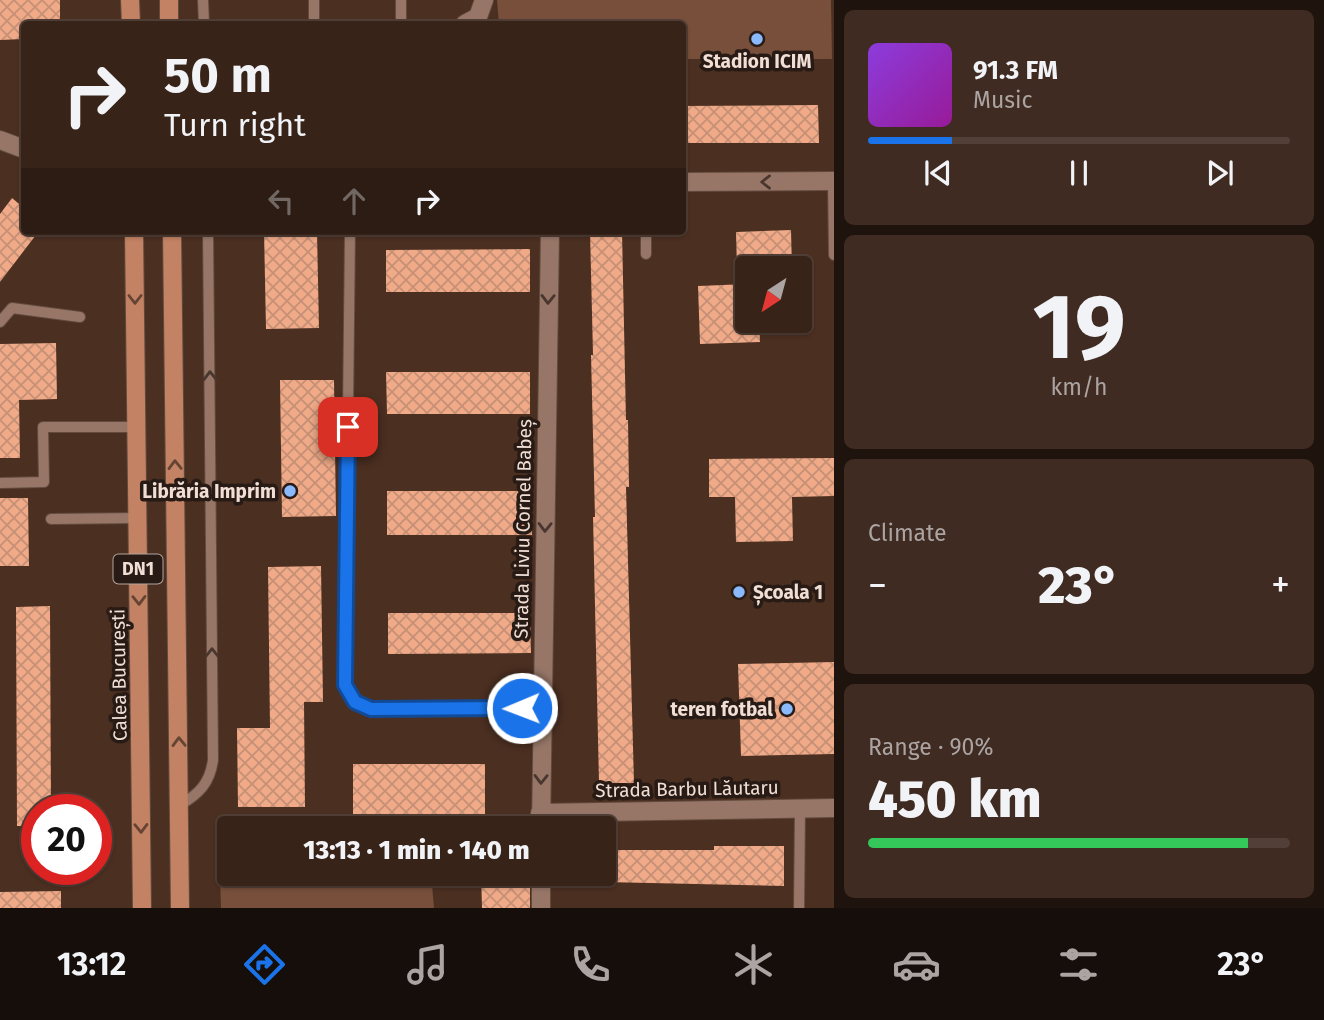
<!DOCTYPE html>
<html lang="en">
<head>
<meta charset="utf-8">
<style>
  :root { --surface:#382319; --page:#3f2b22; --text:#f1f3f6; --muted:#aba4a2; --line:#524038; --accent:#1a73e8 }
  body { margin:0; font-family:"Fira Sans",sans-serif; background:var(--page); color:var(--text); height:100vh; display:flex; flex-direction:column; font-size:26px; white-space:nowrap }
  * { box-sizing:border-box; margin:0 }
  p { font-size:23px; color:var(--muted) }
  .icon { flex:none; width:38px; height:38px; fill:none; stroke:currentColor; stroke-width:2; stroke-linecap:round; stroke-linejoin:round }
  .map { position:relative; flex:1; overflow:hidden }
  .details { display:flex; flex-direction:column; gap:10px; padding:10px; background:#1f130e; width:490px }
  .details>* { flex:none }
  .banner { position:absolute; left:21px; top:21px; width:665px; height:214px; border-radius:7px; box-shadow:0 2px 5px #0004,0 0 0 2px var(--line); background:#382319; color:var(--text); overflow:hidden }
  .needle { width:46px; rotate:216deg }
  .tools { position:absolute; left:735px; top:256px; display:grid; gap:14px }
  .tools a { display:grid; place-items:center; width:77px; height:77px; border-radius:7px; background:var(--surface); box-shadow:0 2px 5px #0004,0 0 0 2px var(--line); font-size:35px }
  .speed { position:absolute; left:21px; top:794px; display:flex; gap:14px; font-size:35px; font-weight:700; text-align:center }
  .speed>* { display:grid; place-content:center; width:91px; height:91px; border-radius:50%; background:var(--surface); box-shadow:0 2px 5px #0004,0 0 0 2px var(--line); line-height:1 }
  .speed .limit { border:10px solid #d22; background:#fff; color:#111 }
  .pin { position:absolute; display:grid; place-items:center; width:60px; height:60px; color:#fff; margin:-30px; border-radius:14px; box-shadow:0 4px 10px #0006 }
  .me { position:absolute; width:77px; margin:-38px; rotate:269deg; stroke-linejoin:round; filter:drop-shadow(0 0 5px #0008) }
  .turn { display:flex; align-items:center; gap:24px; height:147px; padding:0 28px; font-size:32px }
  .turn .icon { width:91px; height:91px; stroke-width:2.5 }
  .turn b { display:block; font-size:49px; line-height:60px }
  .lanes { display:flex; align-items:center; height:66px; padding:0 28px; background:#0003; justify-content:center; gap:35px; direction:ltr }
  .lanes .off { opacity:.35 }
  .big { font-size:52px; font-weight:800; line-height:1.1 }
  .details .widget { flex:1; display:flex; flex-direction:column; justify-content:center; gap:10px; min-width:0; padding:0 24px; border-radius:10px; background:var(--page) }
  .details .dial { align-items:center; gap:0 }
  .dial b { font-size:91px; line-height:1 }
  .song { display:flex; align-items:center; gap:21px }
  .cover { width:84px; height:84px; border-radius:10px; background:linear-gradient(135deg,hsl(270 70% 55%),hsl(300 70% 35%)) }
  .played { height:7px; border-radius:4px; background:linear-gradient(90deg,var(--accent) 20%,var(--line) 20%) }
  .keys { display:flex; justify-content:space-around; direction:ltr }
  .heat { display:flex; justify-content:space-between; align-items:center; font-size:38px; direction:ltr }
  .charge { height:10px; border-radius:5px; background:linear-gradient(90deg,#34c759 90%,var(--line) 0) }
  .trip { position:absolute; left:217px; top:816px; width:399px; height:70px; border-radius:7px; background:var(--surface); box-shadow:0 2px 5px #0004,0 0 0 2px var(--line); font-weight:800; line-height:70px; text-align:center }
  .menu { display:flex; height:112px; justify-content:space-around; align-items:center; background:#160e0a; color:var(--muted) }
  .menu .icon { width:49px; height:49px }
  .menu .selected { color:var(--accent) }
  .menu b { font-size:32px; color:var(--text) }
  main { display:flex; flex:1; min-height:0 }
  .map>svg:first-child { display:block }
</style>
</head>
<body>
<main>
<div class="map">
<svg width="834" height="908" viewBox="0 0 834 908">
  <defs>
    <pattern id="building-cross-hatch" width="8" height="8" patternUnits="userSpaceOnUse" patternTransform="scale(1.75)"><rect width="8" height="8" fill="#f0aa88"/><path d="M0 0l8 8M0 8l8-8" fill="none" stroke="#c69076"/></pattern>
  </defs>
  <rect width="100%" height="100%" fill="#4b2f21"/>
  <path fill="#774f3b" d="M497 0H831L832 59H683L682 24H499Z
    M219 843 229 844V873H431L434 908H221Z"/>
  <path fill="url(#building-cross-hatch)" d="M0 0H60V24H24V39L0 40Z
    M818 105 819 143H682V106Z
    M12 198 24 208V231H39L0 282V214Z
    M791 230 792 268H737L736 232Z
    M264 231H317L319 328 266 329Z
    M590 231H622L626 420H628L629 487H626L634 783H599L593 517H595L591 355H593Z
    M530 249V292H386V250Z
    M747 284V320H759L760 342 700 344 698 286Z
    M56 343 57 399 19 400 20 458H0V344Z
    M386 372H530V414H387Z
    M280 380H334L336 516 282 517Z
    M834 458V496L792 497 793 541 736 542 735 497H709V459Z
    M387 491H532V535H387Z
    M0 498H28L29 566H0Z
    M321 566 323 702H304L305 807H238L237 728H270L268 567Z
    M50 606 51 810H37V826H17L16 607Z
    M388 613H530L531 653 388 654Z
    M834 662V754L741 756 738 664Z
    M353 764H485V814H353Z
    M714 846H784V886L604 882V850H714Z
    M481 873H530V908H482Z
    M61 891V908H0V892Z"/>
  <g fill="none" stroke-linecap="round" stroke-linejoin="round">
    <g stroke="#624b3e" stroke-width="12">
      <path id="service" d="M203 0 204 24
        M314 0V24
        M401 0V24
        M833 181 834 255
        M350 231 345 685 355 702 371 709 541 707
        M646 231V254
        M0 322 12 308 80 317
        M0 483 44 482 43 427H136
        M51 519 138 518
        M180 805C199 794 210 783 213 760L208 231
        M799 908 800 808"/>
    </g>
    <g stroke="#624b3e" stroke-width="20">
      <path id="minor" d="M465 24 478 17 484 0
        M0 140 24 149
        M682 182 834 181
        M540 813 834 808
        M541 828 550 231
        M541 873V908"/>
    </g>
    <g stroke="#624b3e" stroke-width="20">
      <path id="primary" d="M130 0 131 24
        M169 0V24
        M134 231 142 908
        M172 231 180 908"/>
    </g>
    <use href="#service" stroke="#977667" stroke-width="10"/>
    <use href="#minor" stroke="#977667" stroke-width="18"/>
    <use href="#primary" stroke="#c28263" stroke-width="18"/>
  </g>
  <defs><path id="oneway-chevron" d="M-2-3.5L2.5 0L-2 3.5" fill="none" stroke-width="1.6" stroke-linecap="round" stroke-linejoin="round" transform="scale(1.75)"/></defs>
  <g stroke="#49362e">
    <use href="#oneway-chevron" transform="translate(766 182) rotate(180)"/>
    <use href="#oneway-chevron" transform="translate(548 299) rotate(91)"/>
    <use href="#oneway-chevron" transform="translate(210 376) rotate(-91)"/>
    <use href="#oneway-chevron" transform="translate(545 527) rotate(91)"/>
    <use href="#oneway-chevron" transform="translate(212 653) rotate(-90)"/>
    <use href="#oneway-chevron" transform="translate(541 779) rotate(91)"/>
  </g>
  <g stroke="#664434">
    <use href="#oneway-chevron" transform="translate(135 299) rotate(90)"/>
    <use href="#oneway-chevron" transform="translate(175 465) rotate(-91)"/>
    <use href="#oneway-chevron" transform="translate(139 600) rotate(89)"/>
    <use href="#oneway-chevron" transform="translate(179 742) rotate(-91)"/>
    <use href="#oneway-chevron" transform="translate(141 828) rotate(89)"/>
  </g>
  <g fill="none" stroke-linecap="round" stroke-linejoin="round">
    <g stroke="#114b97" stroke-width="18">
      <path id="route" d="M348 427 345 685 355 702 371 709 522 708"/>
    </g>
    <use href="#route" stroke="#1a73e8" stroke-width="12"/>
  </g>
  <g fill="#8abafc" stroke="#281b15" stroke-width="2.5">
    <circle cx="757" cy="39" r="7"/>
    <circle cx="290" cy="491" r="7"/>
    <circle cx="739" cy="592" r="7"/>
    <circle cx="787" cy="709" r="7"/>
  </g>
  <g text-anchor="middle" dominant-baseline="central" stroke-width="7" stroke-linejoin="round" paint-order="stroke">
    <rect fill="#281b15" stroke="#b5a49c" stroke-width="2" x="113.5" y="554.5" width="49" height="29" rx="5"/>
    <g font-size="18" font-weight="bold" fill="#f1dfd6">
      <text x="138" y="569">DN1</text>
    </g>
    <g font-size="19" font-weight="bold" fill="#f1dfd6" stroke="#281b15" text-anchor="end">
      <text x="757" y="61" text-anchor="middle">Stadion ICIM</text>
      <text x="276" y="491">Librăria Imprim</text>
      <text x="753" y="592" text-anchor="start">Școala 1</text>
      <text x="773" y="709">teren fotbal</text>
    </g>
    <g font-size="19" fill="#f1dfd6" stroke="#281b15">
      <text transform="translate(523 529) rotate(-89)">Strada Liviu Cornel Babeș</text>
      <text transform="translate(119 675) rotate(-91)">Calea București</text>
      <text transform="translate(687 789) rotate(-1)">Strada Barbu Lăutaru</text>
    </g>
  </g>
</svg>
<div class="tools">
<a><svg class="needle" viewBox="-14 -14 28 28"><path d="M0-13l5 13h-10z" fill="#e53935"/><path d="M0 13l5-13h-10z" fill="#aba4a2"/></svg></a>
</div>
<div class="speed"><div class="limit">20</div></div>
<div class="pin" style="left:348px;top:427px;background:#d93025"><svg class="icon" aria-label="arrive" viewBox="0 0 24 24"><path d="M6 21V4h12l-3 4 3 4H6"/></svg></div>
<svg class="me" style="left:522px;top:708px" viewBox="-20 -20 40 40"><circle r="17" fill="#1a73e8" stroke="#fff" stroke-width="3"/><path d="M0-11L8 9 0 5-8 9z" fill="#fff"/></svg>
<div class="trip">13:13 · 1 min · 140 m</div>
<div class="banner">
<div class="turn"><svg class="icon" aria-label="right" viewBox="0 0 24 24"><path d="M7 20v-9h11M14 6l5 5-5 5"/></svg><div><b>50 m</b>Turn right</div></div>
<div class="lanes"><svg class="icon off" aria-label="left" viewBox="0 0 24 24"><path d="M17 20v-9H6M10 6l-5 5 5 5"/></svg><svg class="icon off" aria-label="ahead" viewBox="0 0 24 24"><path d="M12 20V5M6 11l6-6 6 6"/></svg><svg class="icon" aria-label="right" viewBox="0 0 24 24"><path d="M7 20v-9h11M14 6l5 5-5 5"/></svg></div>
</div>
</div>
<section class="details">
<div class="widget">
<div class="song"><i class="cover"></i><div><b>91.3 FM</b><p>Music</p></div></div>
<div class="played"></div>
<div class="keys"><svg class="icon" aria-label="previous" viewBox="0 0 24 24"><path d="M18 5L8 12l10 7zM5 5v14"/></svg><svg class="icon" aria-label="pause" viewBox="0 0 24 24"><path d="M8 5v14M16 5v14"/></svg><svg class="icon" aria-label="next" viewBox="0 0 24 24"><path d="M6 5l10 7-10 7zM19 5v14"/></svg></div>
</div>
<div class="widget dial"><b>19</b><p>km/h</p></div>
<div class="widget"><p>Climate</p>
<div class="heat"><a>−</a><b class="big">23°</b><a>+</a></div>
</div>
<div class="widget"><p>Range · 90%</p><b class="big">450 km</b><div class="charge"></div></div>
</section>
</main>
<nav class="menu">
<b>13:12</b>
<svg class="icon selected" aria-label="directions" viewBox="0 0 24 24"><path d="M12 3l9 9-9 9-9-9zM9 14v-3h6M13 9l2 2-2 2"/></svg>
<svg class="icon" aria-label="music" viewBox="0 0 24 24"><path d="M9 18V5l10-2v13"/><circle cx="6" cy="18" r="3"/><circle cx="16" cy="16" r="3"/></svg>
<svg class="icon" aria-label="phone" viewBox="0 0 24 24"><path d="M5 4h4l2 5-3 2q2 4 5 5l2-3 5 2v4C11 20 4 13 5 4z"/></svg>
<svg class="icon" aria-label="climate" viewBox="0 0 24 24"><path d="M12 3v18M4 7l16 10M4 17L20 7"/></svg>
<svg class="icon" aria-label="car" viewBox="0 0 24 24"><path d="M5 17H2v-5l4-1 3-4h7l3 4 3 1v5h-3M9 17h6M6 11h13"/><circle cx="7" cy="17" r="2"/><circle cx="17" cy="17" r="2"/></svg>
<svg class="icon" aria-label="filters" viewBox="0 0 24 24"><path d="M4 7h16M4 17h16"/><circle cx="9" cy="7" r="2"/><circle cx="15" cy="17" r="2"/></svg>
<b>23°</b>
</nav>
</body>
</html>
